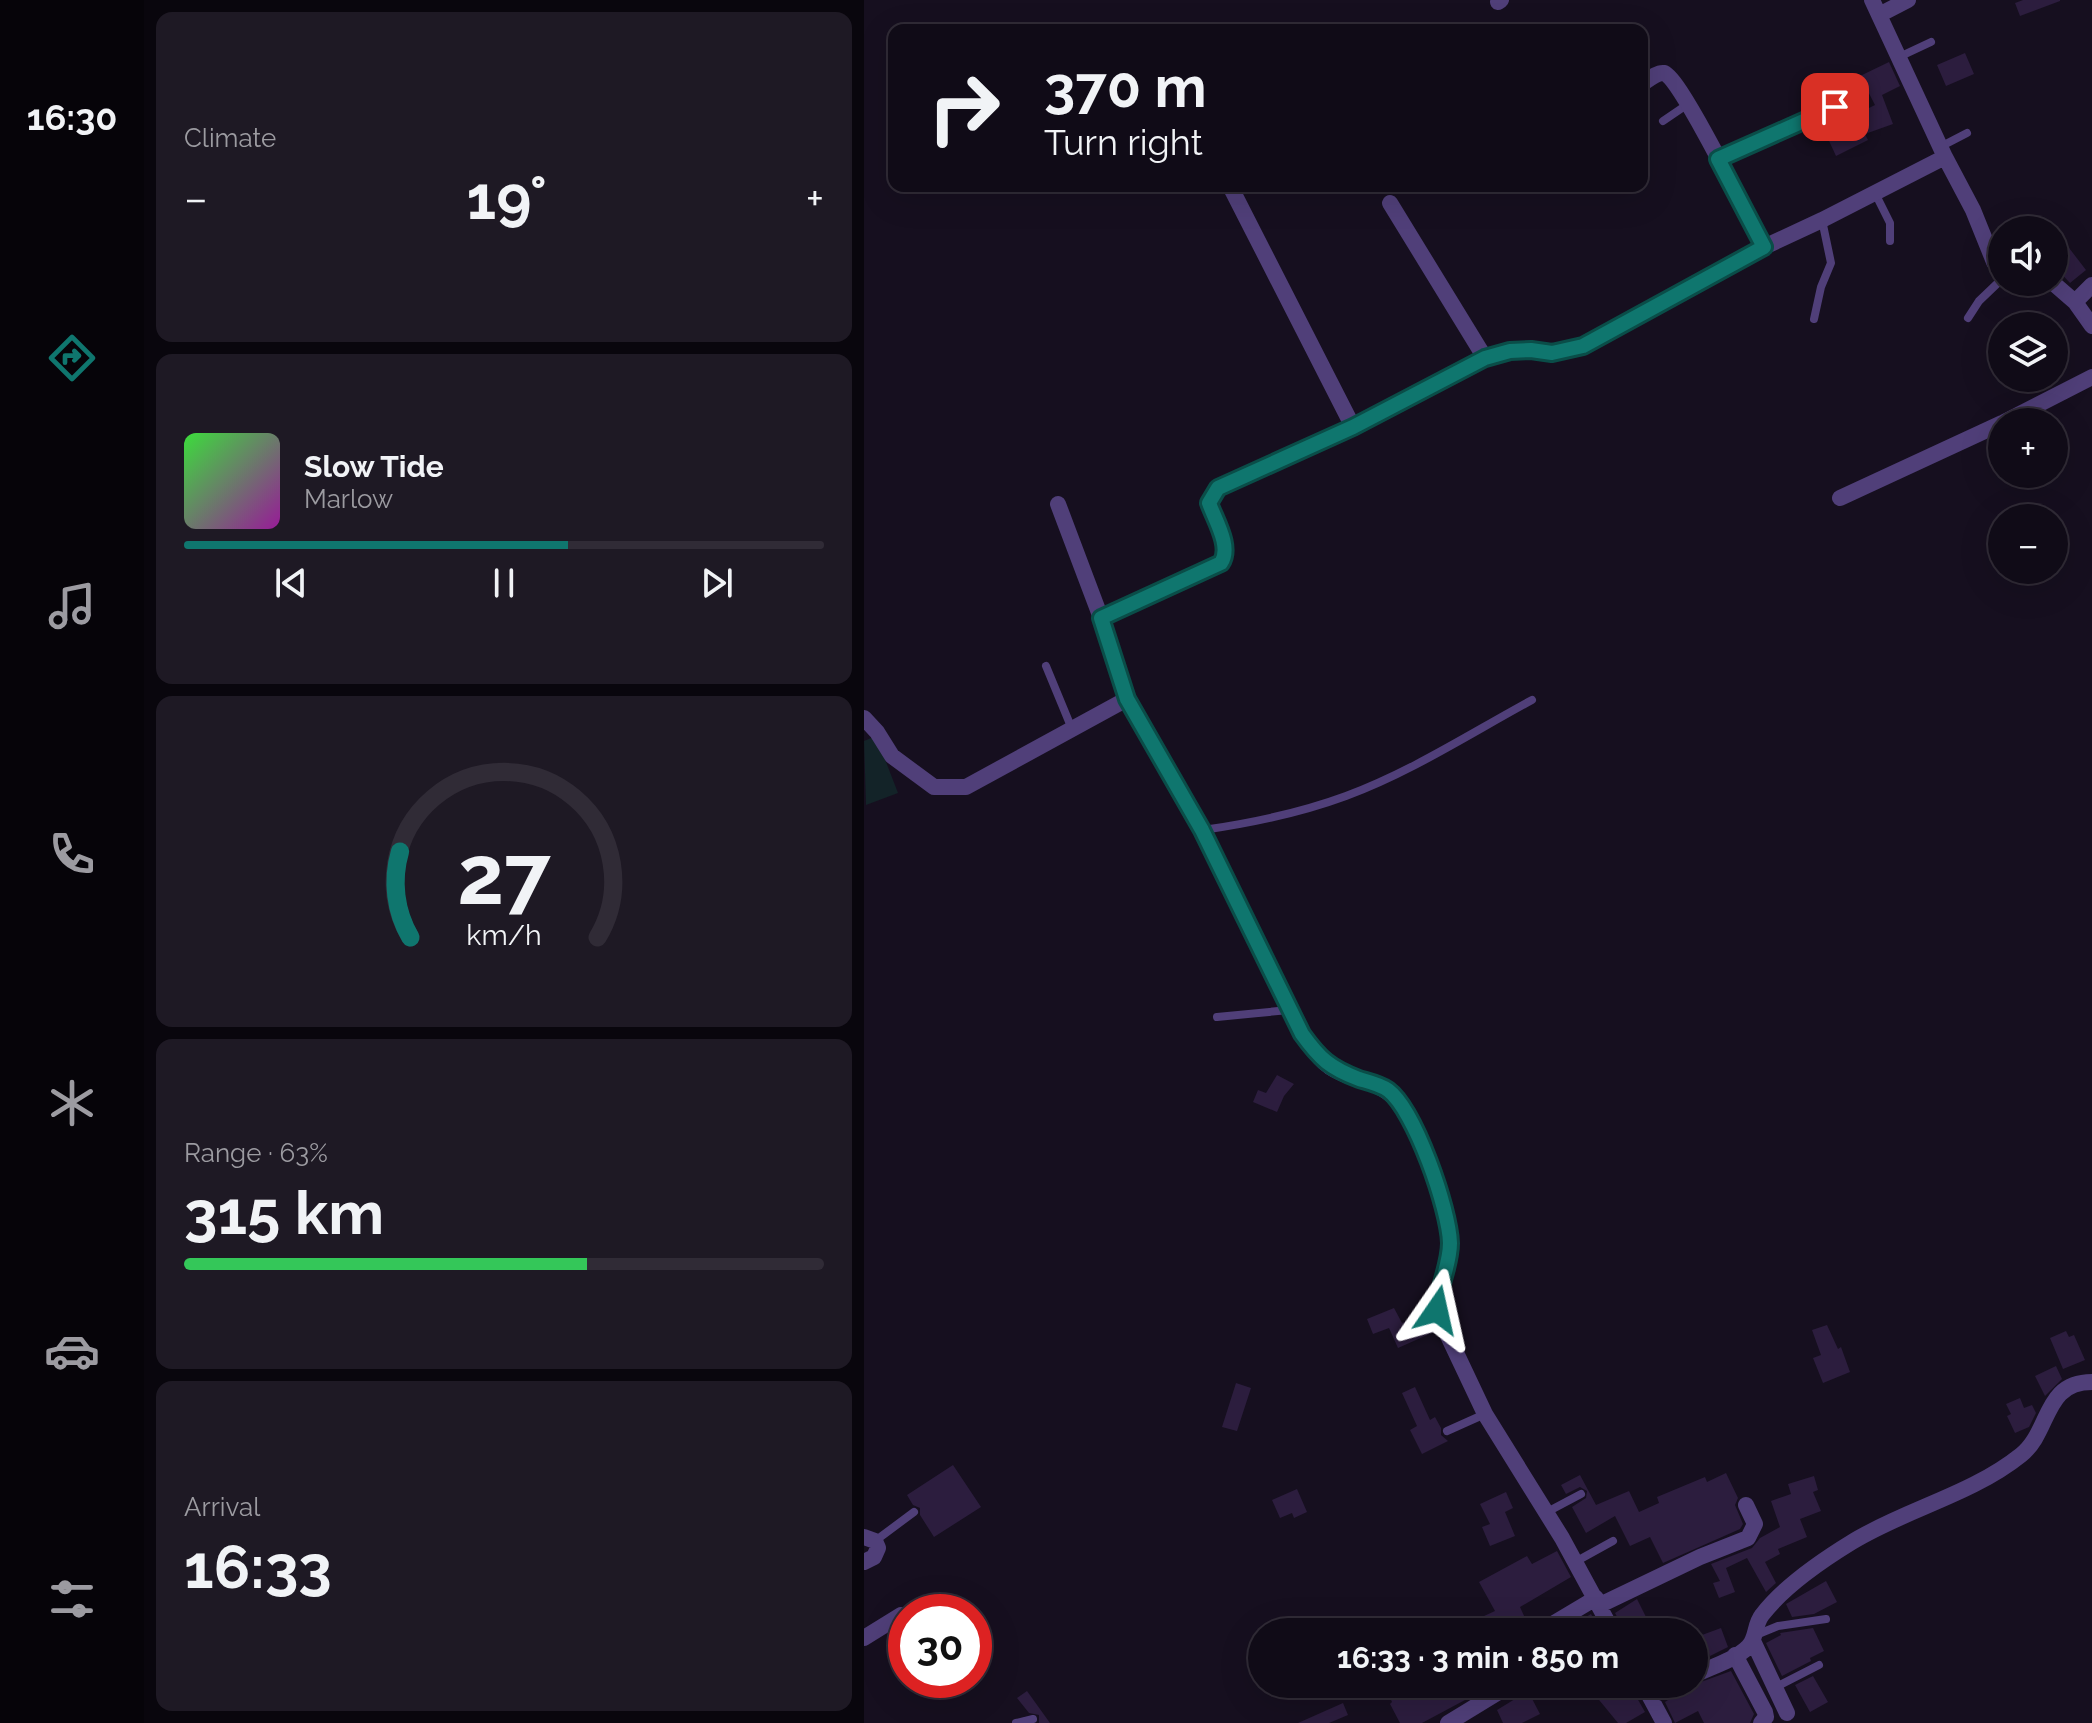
<!DOCTYPE html>
<html lang="en">
<head>
<meta charset="utf-8">
<style>
  :root { --surface:#100b17; --page:#1e1924; --text:#f1f3f6; --muted:#9c9ba1; --line:#302b36; --accent:#0f766e }
  body { margin:0; font-family:Raleway,sans-serif; background:var(--page); color:var(--text); height:100vh; display:flex; flex-direction:column; font-size:30px; white-space:nowrap }
  * { box-sizing:border-box; margin:0 }
  p { font-size:26px; color:var(--muted) }
  .icon { flex:none; width:44px; height:44px; fill:none; stroke:currentColor; stroke-width:2; stroke-linecap:round; stroke-linejoin:round }
  .map { position:relative; flex:1; overflow:hidden }
  .panel { display:flex; flex-direction:column; gap:12px; padding:12px; background:#09060d; width:720px }
  .panel>* { flex:none }
  .banner { position:absolute; left:24px; top:24px; width:760px; height:168px; border-radius:16px; box-shadow:0 8px 32px #0002,0 0 0 2px var(--line); background:#100b17; color:var(--text); overflow:hidden }
  .controls { position:absolute; left:1124px; top:216px; display:grid; gap:16px }
  .controls a { display:grid; place-items:center; width:80px; height:80px; border-radius:50%; background:var(--surface); box-shadow:0 8px 32px #0002,0 0 0 2px var(--line); font-size:40px }
  .speed { position:absolute; left:24px; top:1594px; display:flex; gap:16px; font-size:40px; font-weight:700; text-align:center }
  .speed>* { display:grid; place-content:center; width:104px; height:104px; border-radius:50%; background:var(--surface); box-shadow:0 8px 32px #0002,0 0 0 2px var(--line); line-height:1 }
  .speed .limit { border:12px solid #d22; background:#fff; color:#111 }
  .pin { position:absolute; display:grid; place-items:center; width:68px; height:68px; color:#fff; margin:-34px; border-radius:16px; box-shadow:0 4px 12px #0006 }
  .me { position:absolute; width:88px; margin:-44px; rotate:11deg; stroke-linejoin:round; filter:drop-shadow(0 0 6px #0008) }
  .turn { display:flex; align-items:center; gap:28px; height:168px; padding:0 24px; font-size:36px }
  .turn .icon { width:104px; height:104px; stroke-width:2.5 }
  .turn b { display:block; font-size:56px; line-height:68px }
  .big { font-size:60px; font-weight:700; line-height:1.1 }
  .panel .widget { flex:1; display:flex; flex-direction:column; justify-content:center; gap:12px; min-width:0; padding:0 28px; border-radius:16px; background:var(--page) }
  .panel .dial { align-items:center; gap:0 }
  .dial svg { height:208px; overflow:visible; fill:none; stroke:var(--line); stroke-width:7; stroke-linecap:round; text-anchor:middle }
  .dial text { fill:var(--text); stroke:none }
  .song { display:flex; align-items:center; gap:24px }
  .cover { width:96px; height:96px; border-radius:12px; background:linear-gradient(135deg,hsl(120 70% 55%),hsl(300 70% 35%)) }
  .played { height:8px; border-radius:4px; background:linear-gradient(90deg,var(--accent) 60%,var(--line) 60%) }
  .keys { display:flex; justify-content:space-around; direction:ltr }
  .heat { display:flex; justify-content:space-between; align-items:center; font-size:44px; direction:ltr }
  .charge { height:12px; border-radius:6px; background:linear-gradient(90deg,#34c759 63%,var(--line) 0) }
  .trip { position:absolute; left:384px; top:1618px; width:460px; height:80px; border-radius:40px; background:var(--surface); box-shadow:0 8px 32px #0002,0 0 0 2px var(--line); font-weight:700; line-height:80px; text-align:center }
  main { display:flex; flex:1; min-height:0 }
  .menu { display:flex; flex-direction:column; width:144px; justify-content:space-around; align-items:center; background:#060409; color:var(--muted) }
  .menu .icon { width:56px; height:56px }
  .menu .selected { color:var(--accent) }
  .menu b { font-size:36px; color:var(--text) }
  .map>svg:first-child { display:block }
</style>
</head>
<body>
<main>
<nav class="menu">
<b>16:30</b>
<svg class="icon selected" aria-label="directions" viewBox="0 0 24 24"><path d="M12 3l9 9-9 9-9-9zM9 14v-3h6M13 9l2 2-2 2"/></svg>
<svg class="icon" aria-label="music" viewBox="0 0 24 24"><path d="M9 18V5l10-2v13"/><circle cx="6" cy="18" r="3"/><circle cx="16" cy="16" r="3"/></svg>
<svg class="icon" aria-label="phone" viewBox="0 0 24 24"><path d="M5 4h4l2 5-3 2q2 4 5 5l2-3 5 2v4C11 20 4 13 5 4z"/></svg>
<svg class="icon" aria-label="climate" viewBox="0 0 24 24"><path d="M12 3v18M4 7l16 10M4 17L20 7"/></svg>
<svg class="icon" aria-label="car" viewBox="0 0 24 24"><path d="M5 17H2v-5l4-1 3-4h7l3 4 3 1v5h-3M9 17h6M6 11h13"/><circle cx="7" cy="17" r="2"/><circle cx="17" cy="17" r="2"/></svg>
<svg class="icon" aria-label="filters" viewBox="0 0 24 24"><path d="M4 7h16M4 17h16"/><circle cx="9" cy="7" r="2"/><circle cx="15" cy="17" r="2"/></svg>
</nav>
<section class="panel">
<div class="widget"><p>Climate</p>
<div class="heat"><a>−</a><b class="big">19°</b><a>+</a></div>
</div>
<div class="widget">
<div class="song"><i class="cover"></i><div><b>Slow Tide</b><p>Marlow</p></div></div>
<div class="played"></div>
<div class="keys"><svg class="icon" aria-label="previous" viewBox="0 0 24 24"><path d="M18 5L8 12l10 7zM5 5v14"/></svg><svg class="icon" aria-label="pause" viewBox="0 0 24 24"><path d="M8 5v14M16 5v14"/></svg><svg class="icon" aria-label="next" viewBox="0 0 24 24"><path d="M6 5l10 7-10 7zM19 5v14"/></svg></div>
</div>
<div class="widget dial"><svg viewBox="0 0 100 80">
<path d="M14 69A42 42 0 1 1 86 69"/>
<path d="M14 69A42 42 0 0 1 10 36" stroke="#0f766e"/>
<text x="50" y="56" font-size="32" font-weight="700">27</text>
<text x="50" y="72" font-size="11">km/h</text>
</svg></div>
<div class="widget"><p>Range · 63%</p><b class="big">315 km</b><div class="charge"></div></div>
<div class="widget"><p>Arrival</p><b class="big">16:33</b></div>
</section>
<div class="map">
<svg width="1228" height="1723" viewBox="0 0 1228 1723">
  <rect width="100%" height="100%" fill="#160f1f"/>
  <path fill="#132328" d="M12 736 34 793 2 805 0 741Z"/>
  <path fill="#2c1d3e" d="M1159 0H1196V1L1156 16 1151 3Z
    M1101 53 1110 74 1082 86 1073 65Z
    M1025 62 1036 86 1018 95 1029 124 1001 134 1004 140 972 156 960 130 1011 105 996 76Z
    M1202 244 1222 270 1206 283 1190 266V254Z
    M413 1075 430 1084 420 1096 413 1112 389 1102 394 1090 402 1093Z
    M530 1308 538 1323 564 1311 570 1332 534 1348 525 1328 509 1334 503 1319Z
    M963 1325 974 1349 977 1347 986 1372 959 1383 949 1358 957 1355 948 1330Z
    M1202 1331 1205 1337 1210 1335 1221 1360 1199 1369 1186 1338Z
    M1192 1366 1198 1379 1181 1396 1171 1376Z
    M372 1383 387 1388 373 1431 358 1427Z
    M551 1387 566 1420 571 1417 577 1428V1435L584 1441 558 1454 546 1430 553 1426 538 1393Z
    M1156 1398 1160 1408 1168 1405 1172 1413 1165 1427 1151 1433 1143 1416 1147 1414 1142 1404Z
    M89 1465 117 1507 70 1537 56 1515V1508L49 1505 43 1495Z
    M862 1473 874 1498 871 1505 879 1524 876 1529 799 1563 786 1537 766 1546 751 1516 722 1533 708 1507 722 1498 723 1491 716 1487 702 1494 697 1485 716 1475 732 1505 765 1491 775 1512 795 1503 793 1497 841 1477 843 1482Z
    M950 1476 954 1490 949 1492 957 1511 936 1519 943 1537 914 1549 916 1554 901 1562 912 1583 902 1592 883 1558 862 1568 871 1592 855 1598 849 1583 856 1581 847 1564 888 1548 896 1538 916 1527 907 1501 927 1494 924 1484Z
    M433 1489 443 1512 430 1518 428 1513 416 1518 408 1500Z
    M642 1492 649 1508 641 1512 651 1536 626 1546 618 1527 626 1524 616 1504Z
    M693 1551 707 1577 656 1607 665 1627 664 1632H635L632 1625 617 1632H585L631 1611 615 1582 663 1556 668 1564Z
    M962 1581 973 1602 950 1614 928 1617 922 1604Z
    M773 1599 782 1617 759 1628 751 1613Z
    M727 1614 735 1629 728 1632H696Z
    M857 1628 864 1647 846 1656 838 1635Z
    M949 1628 960 1651 946 1658 947 1661 918 1676 902 1643 917 1635 916 1633Z
    M867 1671 890 1714 886 1723H840L834 1711 811 1723 801 1702 826 1686Z
    M949 1676 964 1702 946 1712 931 1685Z
    M520 1684H594L601 1700 558 1723H536L526 1704 528 1702Z
    M722 1684H765L781 1712 762 1723H754Z
    M163 1691 186 1723H175V1715L165 1713 153 1698Z
    M664 1691 676 1714 658 1723H639L633 1710Z
    M479 1703 484 1715 465 1723H434Z"/>
  <g fill="none" stroke-linecap="round" stroke-linejoin="round">
    <path stroke="#503f79" stroke-width="8" d="M1035 57 1067 42
      M799 121 824 104
      M1076 147 1103 133
      M1011 193 1026 223V241
      M1104 318 1115 301 1138 279
      M950 319 957 287 967 263 958 220
      M182 666 208 729
      M339 830C388 823 436 813 482 796 547 772 607 733 668 700
      M353 1017 425 1010
      M583 1431 621 1414
      M683 1512 717 1494
      M11 1541 50 1512
      M711 1562 749 1541
      M892 1635 914 1626 962 1619
      M912 1687 955 1665
      M152 1723 169 1719"/>
    <path stroke="#503f79" stroke-width="16" d="M634 2 637 0
      M1015 15 1044 0
      M778 84C784 80 793 72 800 73 815 75 888 224 900 247
      M1081 157 1109 210 1130 262 1138 269
      M854 159 991 98
      M366 186 489 427
      M526 203 621 358
      M1188 282 1211 302 1228 326
      M1211 302 1228 285
      M1140 422 1228 377
      M976 498 1138 423
      M194 504 237 618 263 699 338 830 438 1034C447 1046 454 1059 466 1067 493 1085 520 1078 539 1109 561 1143 585 1203 586 1243 586 1271 567 1293 577 1321L621 1414 698 1538 749 1632
      M237 618 357 563C368 547 351 520 345 503L354 488 489 427 621 358 646 351 667 350 688 353 719 346 900 247 958 220 1081 157 1008 0
      M0 718 13 732 28 756 70 787H102L263 699
      M0 1537 11 1541 14 1548 10 1557 0 1562
      M736 1605 836 1557 884 1538 891 1524 882 1505
      M675 1632 732 1598
      M0 1638 37 1615
      M889 1641 923 1713
      M871 1655 901 1712 902 1717 897 1723
      M830 1675C847 1667 871 1660 884 1647 893 1638 890 1625 898 1615 920 1586 957 1561 988 1542 1042 1509 1107 1495 1157 1455 1187 1431 1179 1382 1228 1382
      M779 1684 800 1723
      M787 1696 812 1684
      M584 1723 648 1684"/>
  </g>
  <g fill="none" stroke-linecap="round" stroke-linejoin="round">
    <g stroke="#0a4d48" stroke-width="20">
      <path id="route" d="M573 1310C574 1287 586 1266 586 1243 585 1209 551 1110 524 1090 515 1084 505 1082 495 1079 466 1068 456 1059 438 1034L338 830 263 699 237 618 357 563C368 547 351 520 345 503L354 488 489 427 621 358 646 351 667 350 688 353 719 346 900 247 854 159 971 107"/>
    </g>
    <use href="#route" stroke="#0f766e" stroke-width="14"/>
  </g>
</svg>
<div class="controls">
<a><svg class="icon" aria-label="sound" viewBox="0 0 24 24"><path d="M4 9h4l5-4v14l-5-4H4zM17 9q2 3 0 6"/></svg></a>
<a><svg class="icon" aria-label="layers" viewBox="0 0 24 24"><path d="M12 4l9 5-9 5-9-5zM3 14l9 5 9-5"/></svg></a>
<a>+</a>
<a>−</a>
</div>
<div class="speed"><div class="limit">30</div></div>
<div class="pin" style="left:971px;top:107px;background:#d93025"><svg class="icon" aria-label="arrive" viewBox="0 0 24 24"><path d="M6 21V4h12l-3 4 3 4H6"/></svg></div>
<svg class="me" style="left:573px;top:1310px" viewBox="-20 -20 40 40"><path d="M0-17L14 15 0 8-14 15z" fill="#0f766e" stroke="#fff" stroke-width="4"/></svg>
<div class="trip">16:33 · 3 min · 850 m</div>
<div class="banner">
<div class="turn"><svg class="icon" aria-label="right" viewBox="0 0 24 24"><path d="M7 20v-9h11M14 6l5 5-5 5"/></svg><div><b>370 m</b>Turn right</div></div>
</div>
</div>
</main>
</body>
</html>
